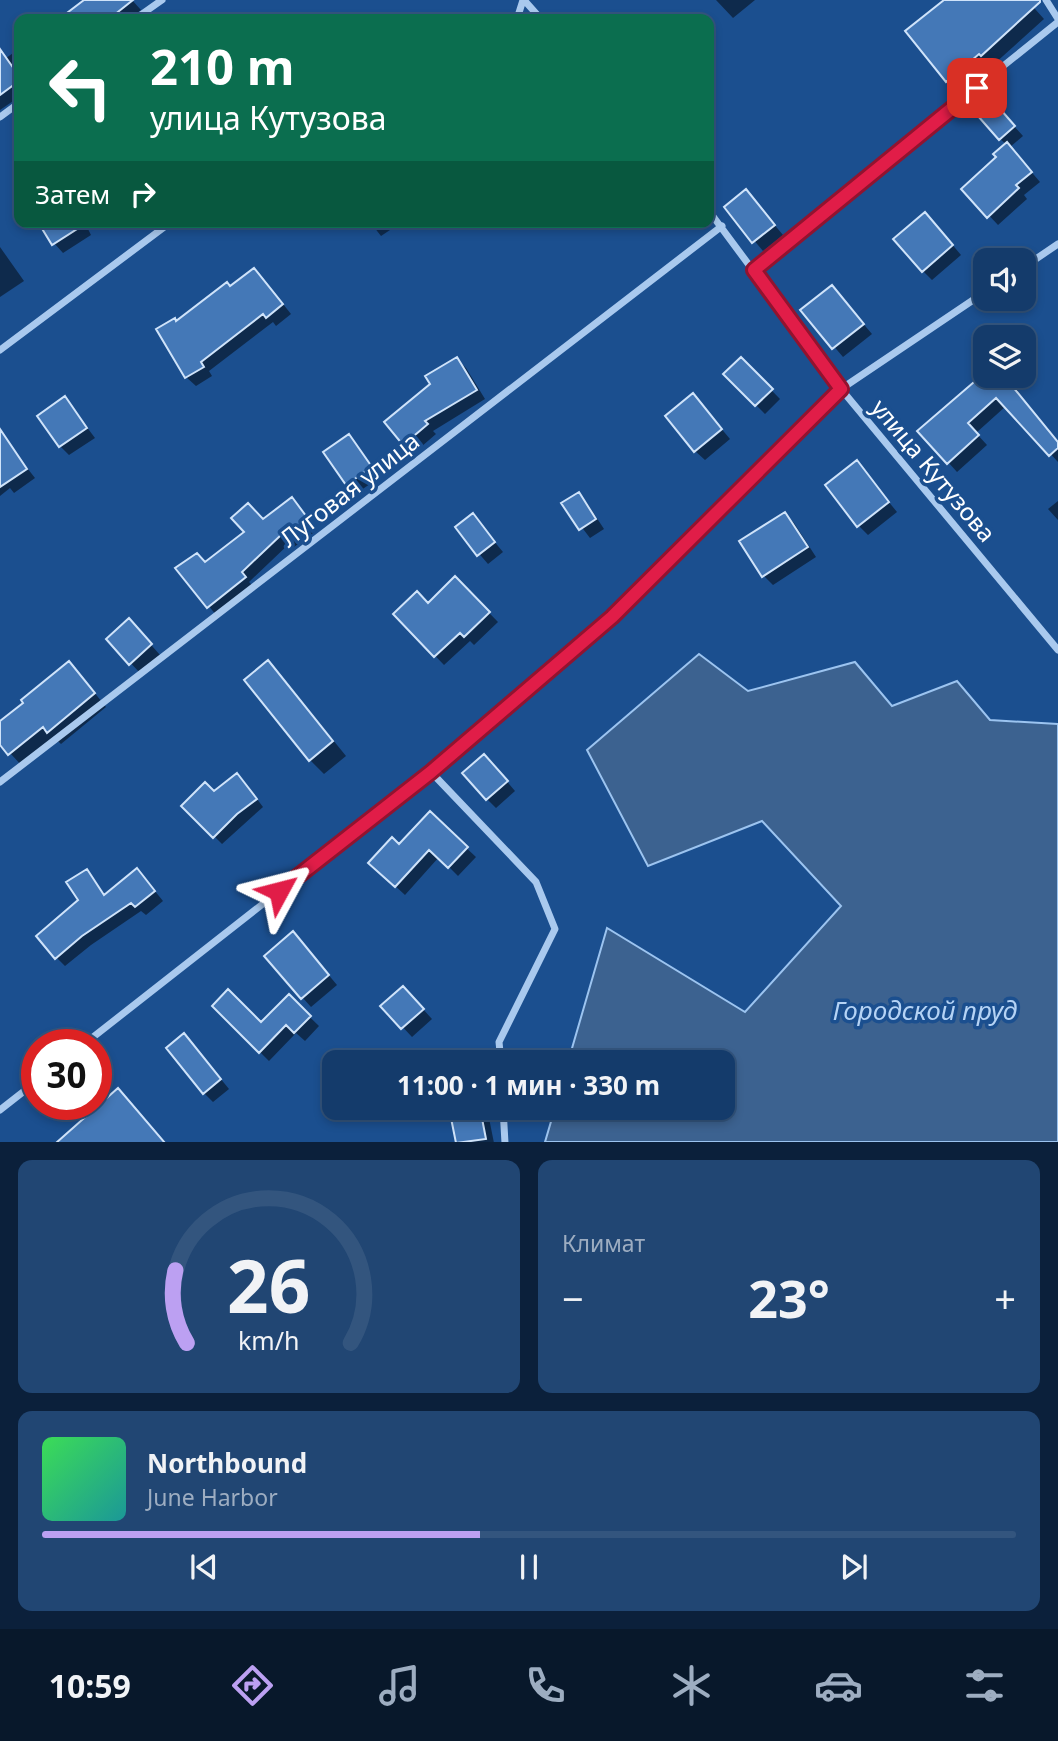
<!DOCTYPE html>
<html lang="ru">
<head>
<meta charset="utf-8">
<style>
  :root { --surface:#143b6b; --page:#214673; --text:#f1f3f6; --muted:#9dadc1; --line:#33557e; --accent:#bca0f2 }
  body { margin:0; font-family:"Noto Sans",sans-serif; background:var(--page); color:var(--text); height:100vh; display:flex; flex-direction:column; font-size:26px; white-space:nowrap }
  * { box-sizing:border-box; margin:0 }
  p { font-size:23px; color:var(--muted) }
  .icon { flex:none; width:38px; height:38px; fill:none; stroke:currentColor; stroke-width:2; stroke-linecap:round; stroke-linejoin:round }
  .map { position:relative; height:1142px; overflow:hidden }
  .sheet { display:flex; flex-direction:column; gap:18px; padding:18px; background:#0b203b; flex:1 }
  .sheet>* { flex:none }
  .top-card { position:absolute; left:14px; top:14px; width:700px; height:214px; border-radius:14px; box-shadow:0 4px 10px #0003,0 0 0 2px var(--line); background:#0b6e4f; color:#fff; overflow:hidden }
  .buttons { position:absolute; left:973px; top:248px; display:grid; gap:14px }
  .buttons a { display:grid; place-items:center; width:63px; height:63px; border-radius:14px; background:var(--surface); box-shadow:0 4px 10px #0003,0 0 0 2px var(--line); font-size:35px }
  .speed { position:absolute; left:21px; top:1029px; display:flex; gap:14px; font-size:35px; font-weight:700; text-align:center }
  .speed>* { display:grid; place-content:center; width:91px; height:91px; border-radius:50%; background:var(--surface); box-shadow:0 4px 10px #0003,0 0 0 2px var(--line); line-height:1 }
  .speed .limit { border:10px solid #d22; background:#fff; color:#111 }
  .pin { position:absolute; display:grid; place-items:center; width:60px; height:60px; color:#fff; margin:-30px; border-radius:14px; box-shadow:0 4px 10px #0006 }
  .me { position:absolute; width:77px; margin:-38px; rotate:52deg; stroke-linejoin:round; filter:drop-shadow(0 0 5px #0008) }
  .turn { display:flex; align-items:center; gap:24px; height:147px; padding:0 21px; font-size:32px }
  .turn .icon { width:91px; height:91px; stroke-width:2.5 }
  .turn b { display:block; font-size:49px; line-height:60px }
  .then { display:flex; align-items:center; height:66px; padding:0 21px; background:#0003; gap:14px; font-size:26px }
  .big { font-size:52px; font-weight:700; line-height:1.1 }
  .sheet .card { flex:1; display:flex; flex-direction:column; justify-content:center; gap:10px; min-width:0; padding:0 24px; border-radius:14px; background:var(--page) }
  .sheet .dial { align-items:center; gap:0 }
  .dial svg { height:182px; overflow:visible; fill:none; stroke:var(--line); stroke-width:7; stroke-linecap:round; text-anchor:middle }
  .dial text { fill:var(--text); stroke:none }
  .song { display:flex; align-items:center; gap:21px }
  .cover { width:84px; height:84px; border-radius:10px; background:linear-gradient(135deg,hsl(130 70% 55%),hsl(180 70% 35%)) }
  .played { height:7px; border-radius:4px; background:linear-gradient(90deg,var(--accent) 45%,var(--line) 45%) }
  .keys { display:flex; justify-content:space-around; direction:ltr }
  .heat { display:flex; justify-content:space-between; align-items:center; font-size:38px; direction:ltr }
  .sheet .tiles { flex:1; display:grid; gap:18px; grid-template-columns:1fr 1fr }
  .card:last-child { grid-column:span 2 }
  .trip { position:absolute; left:322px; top:1050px; width:413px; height:70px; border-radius:14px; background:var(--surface); box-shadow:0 4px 10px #0003,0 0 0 2px var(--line); font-weight:700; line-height:70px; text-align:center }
  .tabs { display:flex; height:112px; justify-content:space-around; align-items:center; background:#08182b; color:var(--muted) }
  .tabs .icon { width:49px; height:49px }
  .tabs .current { color:var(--accent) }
  .tabs b { font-size:32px; color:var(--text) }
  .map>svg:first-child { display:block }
</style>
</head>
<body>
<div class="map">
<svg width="1058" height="1143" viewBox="0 0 1058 1143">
  <rect width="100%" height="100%" fill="#1b4f8f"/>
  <path fill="#3c6290" stroke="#9cc4f0" stroke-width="2" d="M699 654 748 691 855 662 892 706 957 681 990 720 1058 724V1142H545L555 1108H723V1062H568L607 928 745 1012 841 906 762 821 648 866 587 750Z"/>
  <path fill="#0007" d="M85 0H132L141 10 129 19H59Z
    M716 0H755L733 18Z
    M947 0H1027L1044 19 993 65 991 64 958 91 947 80Z
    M19 49V97L0 110V54L6 58Z
    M1003 114 1023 136 1010 147 1040 182 1024 195 1027 199 998 225 964 189 998 158 1007 145 1000 139Z
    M746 191 783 235 763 251 726 207Z
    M40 222H99L88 229 91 235 63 253 54 243Z
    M370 222H393L396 226 381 236Z
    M934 223 961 255 932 280 923 271Z
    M0 247 24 281 0 297Z
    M263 279 291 314 276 326 273 322 209 371 212 376 196 386 186 377 231 288Z
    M832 287 872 334 843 357 803 310Z
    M457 359 466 368 485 399 433 431 436 434 414 453 405 443 432 385Z
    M741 359 780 399 765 414 725 374Z
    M1024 372 1031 380 1016 392 1058 443V462L1006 406 976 433 987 445 957 472 920 431 985 374V376H1024Z
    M693 395 730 439 705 460 695 451Z
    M65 398 95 438 69 455 60 446Z
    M349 437 380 477 357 493 326 453Z
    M6 441 35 478 14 493 10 488 0 496V446Z
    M857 463 897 512 868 535 858 525Z
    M578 494 587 503 604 529 590 538 564 504Z
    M292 500 317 530 294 547 290 543 249 582 254 587 217 616 177 568 206 564Z
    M1058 501V520L1048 509Z
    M785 514 794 523 816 557 773 585 763 575Z
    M473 516 503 552 488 564 457 528Z
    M455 578 498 622 474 645 470 641 444 665 395 614 428 605Z
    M138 630 160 655 140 673 108 639Z
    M268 663 282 677 346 756 324 774 310 760Z
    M81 676 106 707 61 744 56 739 22 766 0 742V723Z
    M493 765 515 791 496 808 487 799Z
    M245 783 263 807 222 844 184 806Z
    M430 814 476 857 458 876 439 857 405 895 380 872Z
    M86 871 106 896 146 880 163 901 146 915 141 911 91 945 65 966 56 957 80 901Z
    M302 943 337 985 311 1007 302 997Z
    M289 997 319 1026 305 1041 296 1033 269 1061 214 1006 262 1025Z
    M412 997 432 1019 412 1037 383 1006Z
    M193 1045 229 1089 213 1102 204 1093Z
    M464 1055 471 1062H449Z
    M436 1108H487L494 1143H458L453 1117 447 1120Z"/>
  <path fill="#4478b7" stroke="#cfe3fa" stroke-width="2" d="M84 0H133L109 19H59Z
    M944 0H1040V2L981 56 979 54 946 82 905 31Z
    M0 49 19 76V81L0 95Z
    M994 102 1015 126 999 140 978 116Z
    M1007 142 1032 172 1016 185 1019 188 987 218 961 189 996 157 993 154Z
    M746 189 775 225 752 243 724 207Z
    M925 212 953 245 922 272 893 239Z
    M38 222H88L52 245Z
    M254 268 283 304 266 318 263 314 201 362 204 367 185 378 156 329 175 318 176 321 227 282 230 286Z
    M832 285 864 324 832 349 800 310Z
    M457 357 477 390 425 421 428 424 403 445 384 422 430 384 425 376Z
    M741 357 773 389 755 406 723 374Z
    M981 376H1004L1058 442V448L1049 456 996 398 968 423 979 435 947 464 917 431Z
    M693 393 722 429 694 452 665 416Z
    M65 396 87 428 59 447 37 416Z
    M0 429 27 469 0 487Z
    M349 434 372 467 346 485 323 452Z
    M857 460 889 502 857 527 825 485Z
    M579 492 596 519 579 530 561 503Z
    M292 497 309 520 284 539 281 535 242 572 246 577 207 608 175 568 197 553 205 562 244 532 231 518 248 503 263 519Z
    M785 512 808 547 762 577 739 541Z
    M473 513 495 542 477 556 455 527Z
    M455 576 490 612 464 637 460 633 434 657 393 614 417 591 428 603Z
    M129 618 152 644 129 665 106 639Z
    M268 660 333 741 309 761 244 680Z
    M69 661 95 693 47 733 43 727 8 755 0 745V721L23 703 21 700Z
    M484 754 508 781 486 800 462 773Z
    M237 773 257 799 237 814 213 838 181 806 205 782 214 791Z
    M430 811 468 847 448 868 429 850 395 887 368 863 392 837 399 844Z
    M137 868 155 891 135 907 131 903 82 936 55 959 36 936 78 900 66 882 87 869 104 895Z
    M293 931 329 975 301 999 264 956Z
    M403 986 424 1009 401 1029 380 1006Z
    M228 989 261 1022 289 994 311 1016 294 1033 286 1025 259 1053 212 1006Z
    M184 1033 221 1079 203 1094 166 1048Z
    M118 1088 165 1143H56Z
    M449 1108H480L486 1139 456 1143Z"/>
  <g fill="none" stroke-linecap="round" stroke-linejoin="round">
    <path stroke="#a9c9ee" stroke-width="7" d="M524 0 541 19
      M1046 0 1058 19
      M135 19 162 0
      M517 19 523 0
      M0 117 19 103
      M709 211 841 389 1058 650
      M1024 267 1058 244
      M754 270 855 185 1058 22
      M0 350 171 222
      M431 772 536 882 555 929 499 1042 501 1062
      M0 782 722 226
      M83 1045 431 772 612 617 841 389 985 292
      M503 1108 505 1143
      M0 1110 37 1081"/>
  </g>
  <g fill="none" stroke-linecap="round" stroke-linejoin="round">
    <g stroke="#92132f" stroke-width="18">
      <path id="route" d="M279 891 431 772 612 617 841 389 754 270 977 88"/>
    </g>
    <use href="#route" stroke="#e11d48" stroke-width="12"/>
  </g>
  <g text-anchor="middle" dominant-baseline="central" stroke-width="7" stroke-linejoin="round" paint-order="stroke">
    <g font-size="24" fill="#fff" stroke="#1b4f8f">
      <text transform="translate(934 470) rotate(50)">улица Кутузова</text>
      <text transform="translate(349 489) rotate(-38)">Луговая улица</text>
    </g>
    <g font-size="26" font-style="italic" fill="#b5d3f5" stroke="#1b4f8f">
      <text x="925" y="1010">Городской пруд</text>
    </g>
  </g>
</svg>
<div class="buttons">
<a><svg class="icon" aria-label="sound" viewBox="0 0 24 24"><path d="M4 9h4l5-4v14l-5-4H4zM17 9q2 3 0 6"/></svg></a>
<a><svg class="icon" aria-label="layers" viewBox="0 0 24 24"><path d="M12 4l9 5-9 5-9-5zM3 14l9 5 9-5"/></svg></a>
</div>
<div class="speed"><div class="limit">30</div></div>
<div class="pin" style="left:977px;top:88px;background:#d93025"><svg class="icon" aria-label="arrive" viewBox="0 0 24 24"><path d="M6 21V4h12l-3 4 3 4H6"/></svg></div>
<svg class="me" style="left:279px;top:891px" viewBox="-20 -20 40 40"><path d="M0-17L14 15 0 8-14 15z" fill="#e11d48" stroke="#fff" stroke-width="4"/></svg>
<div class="trip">11:00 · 1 мин · 330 m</div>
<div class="top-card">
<div class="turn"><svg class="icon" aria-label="left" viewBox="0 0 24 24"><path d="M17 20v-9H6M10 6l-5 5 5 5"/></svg><div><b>210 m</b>улица Кутузова</div></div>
<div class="then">Затем<svg class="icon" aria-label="right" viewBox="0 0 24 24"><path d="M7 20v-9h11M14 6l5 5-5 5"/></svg></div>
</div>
</div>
<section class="sheet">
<div class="tiles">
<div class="card dial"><svg viewBox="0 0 100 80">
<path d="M14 69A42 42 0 1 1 86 69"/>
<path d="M14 69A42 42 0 0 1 9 37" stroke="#bca0f2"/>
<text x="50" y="56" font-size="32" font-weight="700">26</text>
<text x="50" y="72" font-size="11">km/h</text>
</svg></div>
<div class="card"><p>Климат</p>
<div class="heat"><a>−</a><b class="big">23°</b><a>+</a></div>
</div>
<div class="card">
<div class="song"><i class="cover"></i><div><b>Northbound</b><p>June Harbor</p></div></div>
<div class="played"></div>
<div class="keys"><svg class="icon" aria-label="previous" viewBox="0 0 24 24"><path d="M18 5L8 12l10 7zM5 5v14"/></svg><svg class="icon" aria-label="pause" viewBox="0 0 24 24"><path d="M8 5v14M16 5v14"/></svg><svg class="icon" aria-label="next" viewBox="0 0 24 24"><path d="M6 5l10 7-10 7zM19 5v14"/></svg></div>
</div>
</div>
</section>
<nav class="tabs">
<b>10:59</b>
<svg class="icon current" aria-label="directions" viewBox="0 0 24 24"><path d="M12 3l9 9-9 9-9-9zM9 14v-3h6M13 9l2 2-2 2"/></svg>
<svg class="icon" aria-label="music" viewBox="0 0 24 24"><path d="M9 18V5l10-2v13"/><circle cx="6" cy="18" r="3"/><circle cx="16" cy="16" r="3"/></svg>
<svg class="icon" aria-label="phone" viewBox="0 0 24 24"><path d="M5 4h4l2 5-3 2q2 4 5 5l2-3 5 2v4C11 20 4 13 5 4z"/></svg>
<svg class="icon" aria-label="climate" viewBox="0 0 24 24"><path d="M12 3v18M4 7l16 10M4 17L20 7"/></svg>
<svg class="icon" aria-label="car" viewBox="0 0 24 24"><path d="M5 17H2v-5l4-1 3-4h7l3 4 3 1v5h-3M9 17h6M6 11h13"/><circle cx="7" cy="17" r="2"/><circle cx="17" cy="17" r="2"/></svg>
<svg class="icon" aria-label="filters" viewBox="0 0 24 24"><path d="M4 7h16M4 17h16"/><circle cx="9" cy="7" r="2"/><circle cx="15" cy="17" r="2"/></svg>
</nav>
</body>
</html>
